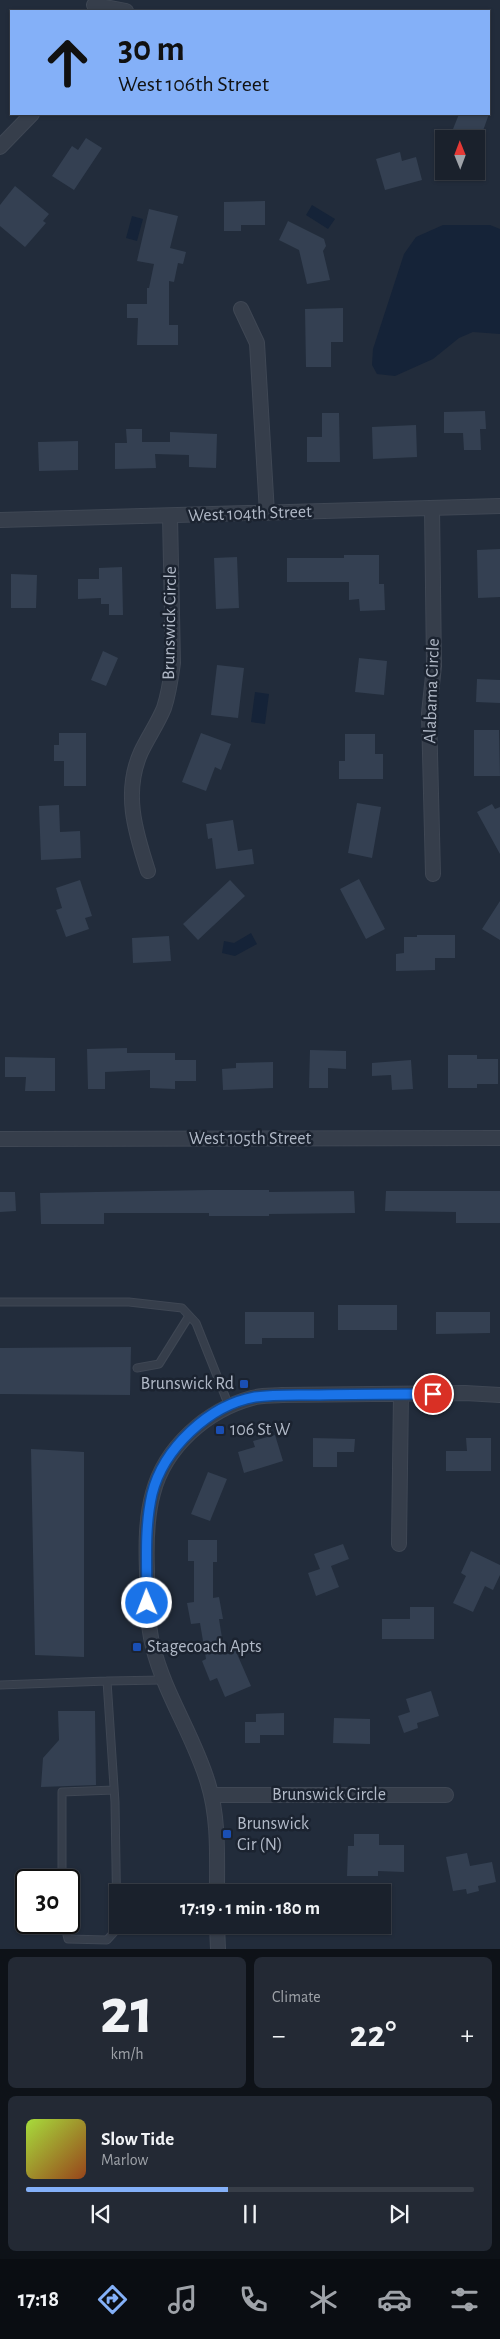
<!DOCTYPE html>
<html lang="en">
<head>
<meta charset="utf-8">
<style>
  :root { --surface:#1a212c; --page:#232934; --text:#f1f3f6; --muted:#9fa3a9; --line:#383e48; --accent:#84b0f8 }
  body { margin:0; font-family:"Alegreya Sans",sans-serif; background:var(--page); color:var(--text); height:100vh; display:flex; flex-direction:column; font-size:19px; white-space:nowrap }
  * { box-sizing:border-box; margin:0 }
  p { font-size:16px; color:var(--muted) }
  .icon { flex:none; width:28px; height:28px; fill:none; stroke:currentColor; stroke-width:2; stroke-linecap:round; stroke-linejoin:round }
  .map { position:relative; height:1949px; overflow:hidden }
  .drawer { display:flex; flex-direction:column; gap:8px; padding:8px; background:#0e1218; flex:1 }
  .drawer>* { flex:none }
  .hud { position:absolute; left:10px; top:10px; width:480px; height:105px; border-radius:0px; box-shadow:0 1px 4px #0004,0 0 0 1px var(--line); background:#84b0f8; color:#111; overflow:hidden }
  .needle { width:32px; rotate:359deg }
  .fabs { position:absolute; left:435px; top:130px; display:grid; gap:10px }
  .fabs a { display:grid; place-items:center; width:50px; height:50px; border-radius:0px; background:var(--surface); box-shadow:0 1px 4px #0004,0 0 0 1px var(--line); font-size:25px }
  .speed { position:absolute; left:15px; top:1869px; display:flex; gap:10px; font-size:25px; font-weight:700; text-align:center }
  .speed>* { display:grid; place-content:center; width:65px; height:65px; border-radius:50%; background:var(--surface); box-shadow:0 1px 4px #0004,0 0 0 1px var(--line); line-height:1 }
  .speed .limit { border:2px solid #111; border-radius:8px; background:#fff; color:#111 }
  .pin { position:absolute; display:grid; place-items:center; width:42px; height:42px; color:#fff; margin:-21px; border:2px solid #fff; border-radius:50%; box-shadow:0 1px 5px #0007 }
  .me { position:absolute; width:55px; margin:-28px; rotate:359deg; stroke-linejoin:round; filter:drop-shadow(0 0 4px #0008) }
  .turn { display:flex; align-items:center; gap:18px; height:105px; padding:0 25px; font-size:22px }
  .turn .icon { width:65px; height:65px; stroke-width:2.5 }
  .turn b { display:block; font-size:35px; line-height:42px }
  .big { font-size:38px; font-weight:700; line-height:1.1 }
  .drawer .widget { flex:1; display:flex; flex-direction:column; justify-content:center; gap:8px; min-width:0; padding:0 18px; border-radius:8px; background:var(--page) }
  .drawer .dial { align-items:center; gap:0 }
  .dial b { font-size:65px; line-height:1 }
  .song { display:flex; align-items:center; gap:15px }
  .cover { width:60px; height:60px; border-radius:8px; background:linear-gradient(135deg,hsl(80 70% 55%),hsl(20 70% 35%)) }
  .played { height:5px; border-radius:2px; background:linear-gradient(90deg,var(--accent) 45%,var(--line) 45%) }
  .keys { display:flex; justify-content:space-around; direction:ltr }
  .heat { display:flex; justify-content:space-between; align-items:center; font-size:28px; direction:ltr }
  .drawer .tiles { flex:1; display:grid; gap:8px; grid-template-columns:1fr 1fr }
  .widget:last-child { grid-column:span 2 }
  .trip { position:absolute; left:109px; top:1884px; width:282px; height:50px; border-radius:0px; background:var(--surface); box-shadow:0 1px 4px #0004,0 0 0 1px var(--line); font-weight:700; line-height:50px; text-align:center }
  .menu { display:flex; height:80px; justify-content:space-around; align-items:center; background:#0a0d12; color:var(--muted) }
  .menu .icon { width:35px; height:35px }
  .menu .selected { color:var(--accent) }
  .menu b { font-size:22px; color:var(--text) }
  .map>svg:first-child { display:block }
</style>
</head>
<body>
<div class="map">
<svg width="500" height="1949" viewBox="0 0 500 1949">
  <rect width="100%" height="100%" fill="#222c3b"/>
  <path fill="#152338" d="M312 205 335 219 328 229 306 215Z
    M132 216 143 219 137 241 126 238Z
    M443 225H490L500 229V334L473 332 459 338 433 359 395 376 377 374 372 365 373 349 404 254 416 237Z
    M255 692 269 694 265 724 251 722Z
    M251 933 257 944 235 956 222 953 224 941 234 943Z"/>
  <path fill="#344052" d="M459 114H489L480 139H449Z
    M86 138 102 148 74 190 52 176 72 146 78 150Z
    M400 152 402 161 416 157 422 180 385 190 376 159Z
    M15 186 49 214 43 221 46 223 25 247 0 226V205Z
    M265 201V225H241V231H224V202Z
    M149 209 178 216 170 248 186 252 183 264 178 263 174 282 169 281V325H178V345H137L138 318H127V304H147V288H149L154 264 137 261Z
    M288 221 324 239 326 246 323 251 330 280 307 284 299 250 279 240Z
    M343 308V342H331V367H306L305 309Z
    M485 411 486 429H480L481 450H464L463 433H444V412Z
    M322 413H339L340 462H307V437H322Z
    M416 425 417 457 373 459 372 427Z
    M126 429H142V442H170V432L217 434 216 468 189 467V455L155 454 156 468 115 469V443H127Z
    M78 441V470L39 471 38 442Z
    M500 549V597L478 598 477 550Z
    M344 555H379V584H384L385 610 360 611 359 599 349 600V582H287V558H344Z
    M237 557 239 608 216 609 214 558Z
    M122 567 123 615H109V604H101V598L78 599V579H99V568Z
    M11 574 37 575 36 608H11Z
    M103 651 118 658 106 686 91 680Z
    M359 658 387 661 384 695 355 692Z
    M217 665 244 668 238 718 211 715Z
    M477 679 500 680V703L476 702Z
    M474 730H499L500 776H474Z
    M59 733H86V786H64V761H54V745H59Z
    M201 733 231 744 221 770 215 767 206 791 182 782Z
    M345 734H375V754H383V779H339V761H345Z
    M357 803 381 807 372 858 348 853Z
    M492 804 495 809 500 807V854L477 812Z
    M59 805 60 832 80 831 81 858 41 860 39 806Z
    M233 820 238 851 252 849 254 864 216 869 212 838 208 839 206 824Z
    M359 879 385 929 366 939 340 889Z
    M80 880 92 916 85 918 89 929 66 937 56 910 62 908 56 888Z
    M230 880 245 896 198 940 183 924Z
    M500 901V940L482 929Z
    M417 935H455V958H435V970L396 971V954L404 953V937H417Z
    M169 936 171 961 133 963 132 938Z
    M127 1048V1053H175V1060H196V1081H175V1089L150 1088V1070L105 1072V1089H88L87 1049Z
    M310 1050 346 1051V1069L328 1068V1088H309Z
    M448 1055H477V1059H498V1084H477V1088H448Z
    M5 1057 55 1058V1091H25L26 1077H5Z
    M411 1060 413 1089 392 1090 391 1075 372 1076V1063Z
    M273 1062V1088L223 1090 222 1069 236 1068V1063Z
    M209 1190H269V1192L354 1191 355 1213 269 1214V1216H209V1213H104V1224H41L40 1193Z
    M386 1191H500V1223H456V1212L385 1211Z
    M0 1192H15L16 1211 0 1212Z
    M338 1305H397V1330H338Z
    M245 1312H314V1338H262V1344H245Z
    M436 1312H490V1333L436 1334Z
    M131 1347 130 1395 0 1394V1348Z
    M275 1435 283 1461 244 1473 238 1452 255 1447 253 1441Z
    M313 1438 355 1439 354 1452H337V1467H313Z
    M466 1438H491V1471H446V1451H467Z
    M31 1449 84 1452V1657L35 1655Z
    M208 1472 227 1479 210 1521 191 1514Z
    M188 1540H217V1562H213V1598L219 1597 223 1619H219L224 1651 234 1647 251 1686 225 1697 217 1678 210 1681 202 1661 206 1659 200 1623 191 1624 187 1603 194 1602V1561H188Z
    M343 1544 349 1559 331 1566 339 1587 316 1596 308 1573 320 1569 314 1554Z
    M471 1551 500 1565V1575L493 1590 485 1586 473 1612 453 1603 466 1576 461 1573Z
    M410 1607H434V1639H382V1619H410Z
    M431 1691 439 1716 417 1723 418 1728 404 1733 398 1716 410 1712 406 1699Z
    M58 1711H95L96 1785 41 1787 43 1758 59 1740Z
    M284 1713V1735H260V1743H245V1722H256V1714Z
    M334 1718 370 1719V1744L333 1743Z
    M354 1834H379V1845H404V1872L378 1871V1876H347L348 1846H354Z
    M467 1853 470 1866 492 1862 496 1882 478 1886 479 1891 467 1894 466 1889 453 1891 446 1857Z"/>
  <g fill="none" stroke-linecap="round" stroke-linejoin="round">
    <g stroke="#3f4754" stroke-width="9">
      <path id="lane" d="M0 1302H129L182 1308 196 1323 229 1406
        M137 1368 159 1364 189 1316
        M0 1685 107 1681
        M62 1880V1792L114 1790
        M64 1922 68 1939 107 1940 117 1929 115 1802 107 1681 163 1680"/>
    </g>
    <g stroke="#3f4754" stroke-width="16">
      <path id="street" d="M94 5 126 11
        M0 147 32 114
        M241 309 257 343 267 513
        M432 508 434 666 429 713 433 874
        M0 520 500 506
        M148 871C135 831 123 792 141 752 148 737 158 723 164 708 169 693 171 678 173 663L170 516
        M0 1139 500 1138
        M399 1544 401 1394
        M211 1795H446
        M217 1892C217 1857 219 1818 208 1783 194 1736 165 1695 153 1647 147 1623 147 1596 147 1572 146 1545 146 1518 153 1493 165 1447 207 1410 252 1398 262 1395 273 1396 282 1395L465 1393 500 1395
        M217 1925 218 1949"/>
    </g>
    <use href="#lane" stroke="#363e4b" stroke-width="7"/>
    <use href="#street" stroke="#363e4b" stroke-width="14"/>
  </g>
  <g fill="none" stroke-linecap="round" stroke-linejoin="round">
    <g stroke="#114b97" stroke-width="12">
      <path id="route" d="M147 1603C147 1567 144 1529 152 1494 163 1449 209 1405 255 1397 276 1394 298 1395 319 1395 357 1394 395 1394 433 1394"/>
    </g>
    <use href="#route" stroke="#1a73e8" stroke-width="9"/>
  </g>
  <g fill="#1a4fb4" stroke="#1b2330" stroke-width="2">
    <rect x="239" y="1379" width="10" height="10" rx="2.5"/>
    <rect x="215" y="1425" width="10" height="10" rx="2.5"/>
    <rect x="132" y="1642" width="10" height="10" rx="2.5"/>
    <rect x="222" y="1829" width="10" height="10" rx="2.5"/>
  </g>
  <g text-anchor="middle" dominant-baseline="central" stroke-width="5" stroke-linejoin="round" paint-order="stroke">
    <g font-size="18" fill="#b1b9c7" stroke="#1b2330">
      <text transform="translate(250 514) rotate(-2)">West 104th Street</text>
      <text transform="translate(170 623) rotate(-89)">Brunswick Circle</text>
      <text transform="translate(432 691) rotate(-88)">Alabama Circle</text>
      <text x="250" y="1139">West 105th Street</text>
      <text x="329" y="1795">Brunswick Circle</text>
    </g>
    <g font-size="18" fill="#b1b9c7" stroke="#1b2330" text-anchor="start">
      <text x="234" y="1384" text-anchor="end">Brunswick Rd</text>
      <text x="230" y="1430">106 St W</text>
      <text x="147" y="1647">Stagecoach Apts</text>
      <text x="237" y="1824">Brunswick<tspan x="237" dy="21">Cir (N)</tspan></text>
    </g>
  </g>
</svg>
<div class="fabs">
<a><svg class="needle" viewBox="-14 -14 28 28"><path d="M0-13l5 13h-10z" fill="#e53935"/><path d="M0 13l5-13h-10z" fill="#9fa3a9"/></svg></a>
</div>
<div class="speed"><div class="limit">30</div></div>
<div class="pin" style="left:433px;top:1394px;background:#d93025"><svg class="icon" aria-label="arrive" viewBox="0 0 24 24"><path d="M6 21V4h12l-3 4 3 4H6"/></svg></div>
<svg class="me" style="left:147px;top:1603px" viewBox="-20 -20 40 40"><circle r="17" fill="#1a73e8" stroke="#fff" stroke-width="3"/><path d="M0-11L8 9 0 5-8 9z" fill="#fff"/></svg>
<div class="trip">17:19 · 1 min · 180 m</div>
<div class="hud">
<div class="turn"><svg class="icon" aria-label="ahead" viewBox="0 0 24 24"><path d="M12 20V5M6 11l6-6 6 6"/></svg><div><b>30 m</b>West 106th Street</div></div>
</div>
</div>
<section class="drawer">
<div class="tiles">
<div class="widget dial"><b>21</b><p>km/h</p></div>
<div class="widget"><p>Climate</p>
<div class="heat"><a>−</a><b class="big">22°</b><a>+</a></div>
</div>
<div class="widget">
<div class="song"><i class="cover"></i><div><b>Slow Tide</b><p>Marlow</p></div></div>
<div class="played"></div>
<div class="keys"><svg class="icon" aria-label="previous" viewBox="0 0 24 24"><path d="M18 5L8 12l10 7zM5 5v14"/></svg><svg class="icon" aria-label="pause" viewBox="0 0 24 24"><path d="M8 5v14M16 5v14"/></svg><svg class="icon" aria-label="next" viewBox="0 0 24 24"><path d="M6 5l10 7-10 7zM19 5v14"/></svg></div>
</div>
</div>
</section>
<nav class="menu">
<b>17:18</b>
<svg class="icon selected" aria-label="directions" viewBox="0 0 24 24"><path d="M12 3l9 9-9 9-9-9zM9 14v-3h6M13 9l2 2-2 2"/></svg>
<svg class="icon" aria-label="music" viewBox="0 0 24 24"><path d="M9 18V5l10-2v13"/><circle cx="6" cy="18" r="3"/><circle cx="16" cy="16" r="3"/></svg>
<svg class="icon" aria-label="phone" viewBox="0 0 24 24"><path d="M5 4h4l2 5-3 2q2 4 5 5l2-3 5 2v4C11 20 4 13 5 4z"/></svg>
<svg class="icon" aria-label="climate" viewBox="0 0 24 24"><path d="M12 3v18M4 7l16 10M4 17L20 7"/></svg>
<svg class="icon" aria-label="car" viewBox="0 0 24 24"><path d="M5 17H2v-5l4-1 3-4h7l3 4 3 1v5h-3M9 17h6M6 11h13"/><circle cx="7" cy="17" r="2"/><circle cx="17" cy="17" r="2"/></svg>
<svg class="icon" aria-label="filters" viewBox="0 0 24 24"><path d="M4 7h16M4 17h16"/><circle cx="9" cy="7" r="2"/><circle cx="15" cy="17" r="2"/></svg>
</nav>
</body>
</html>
